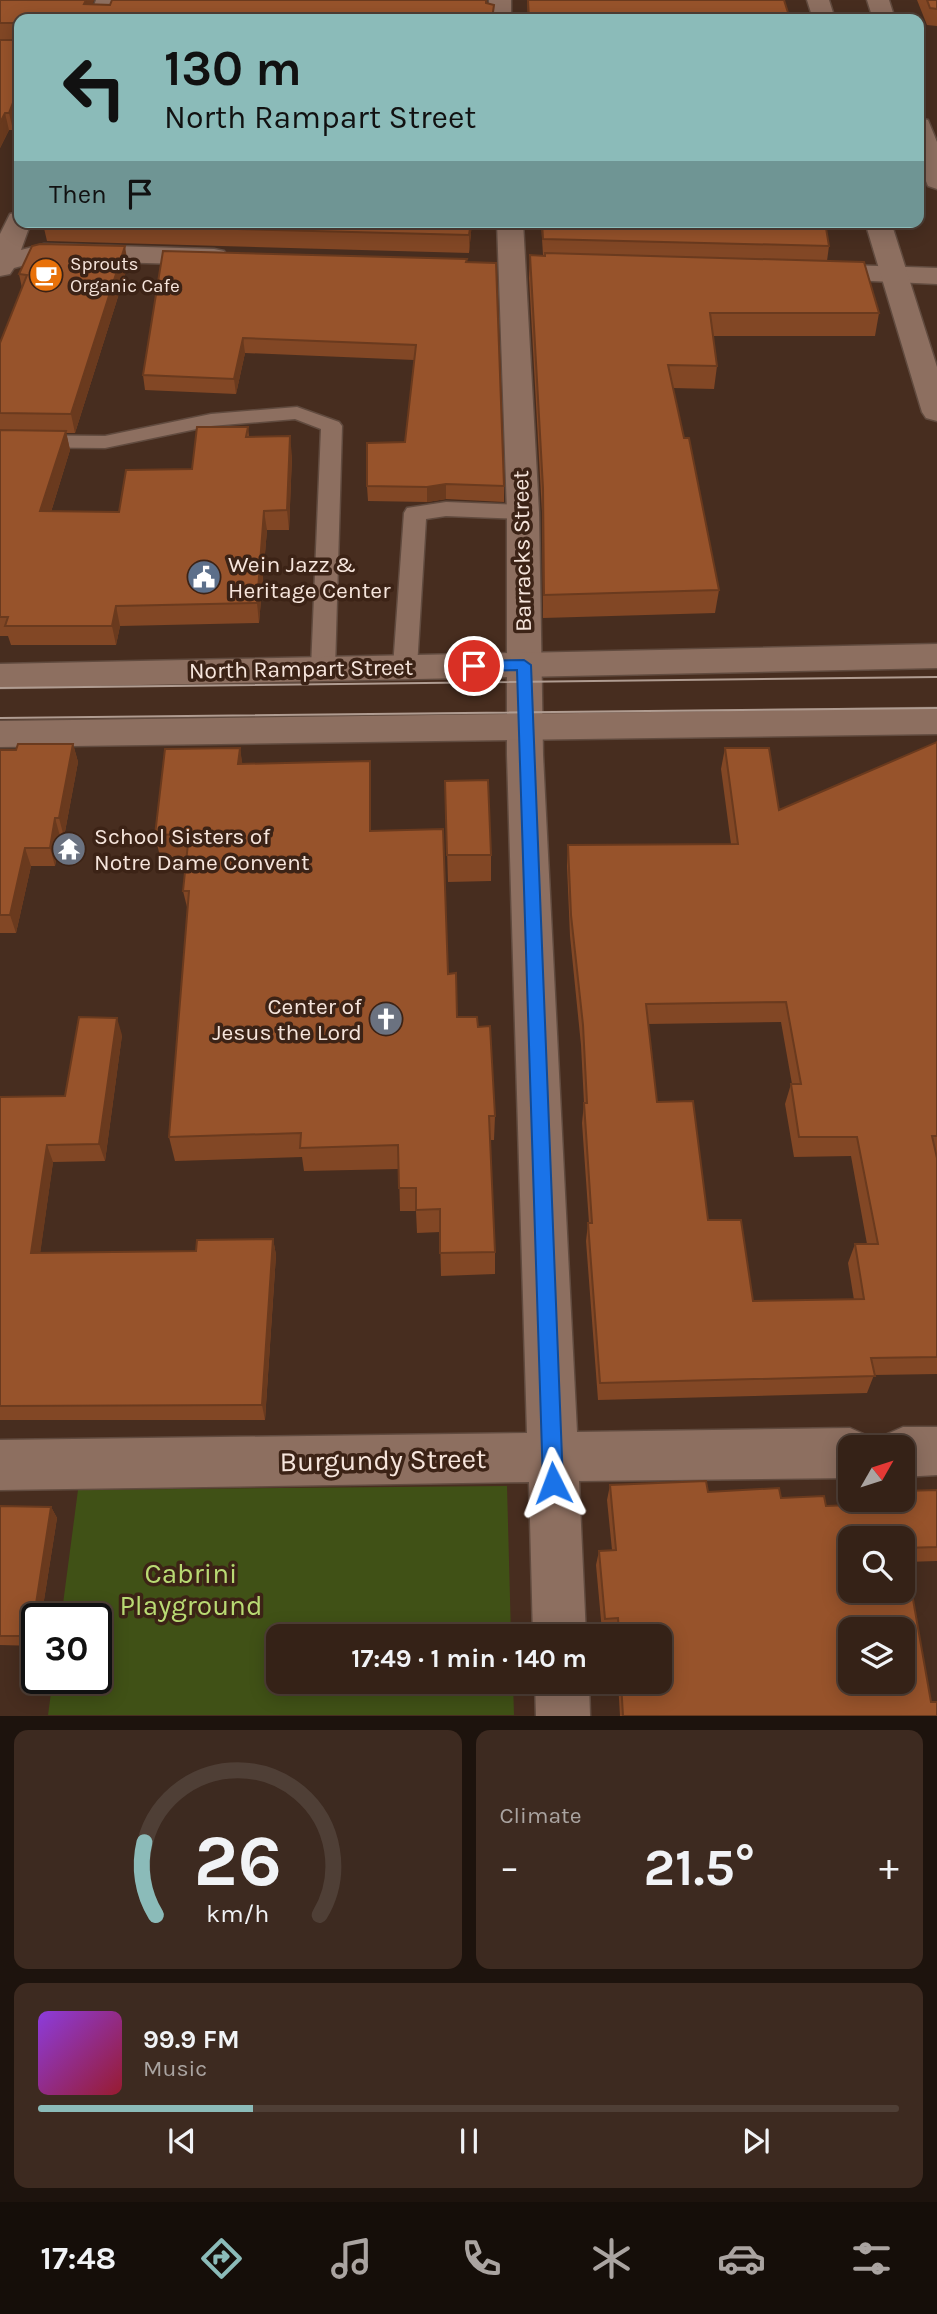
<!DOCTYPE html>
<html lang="en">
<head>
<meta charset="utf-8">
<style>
  :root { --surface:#352217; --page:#3d2a20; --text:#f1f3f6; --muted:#aaa4a1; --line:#4f3f36; --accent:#8bbbb9 }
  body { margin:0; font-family:Karla,sans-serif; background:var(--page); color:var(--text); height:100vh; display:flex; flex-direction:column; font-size:26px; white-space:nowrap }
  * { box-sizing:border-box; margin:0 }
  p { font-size:23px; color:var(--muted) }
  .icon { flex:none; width:38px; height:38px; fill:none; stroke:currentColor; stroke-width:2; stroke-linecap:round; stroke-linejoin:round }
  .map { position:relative; height:1716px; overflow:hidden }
  .drawer { display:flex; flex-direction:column; gap:14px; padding:14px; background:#1d130d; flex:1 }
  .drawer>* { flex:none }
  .top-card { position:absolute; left:14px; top:14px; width:910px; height:214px; border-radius:14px; box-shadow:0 4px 18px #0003,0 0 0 2px var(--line); background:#8bbbb9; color:#111; overflow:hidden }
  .needle { width:46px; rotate:51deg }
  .buttons { position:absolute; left:838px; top:1435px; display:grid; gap:14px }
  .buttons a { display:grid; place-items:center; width:77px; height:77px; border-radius:14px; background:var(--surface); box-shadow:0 4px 18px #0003,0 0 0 2px var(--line); font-size:35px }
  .speed { position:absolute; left:21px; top:1603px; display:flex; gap:14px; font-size:35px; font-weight:700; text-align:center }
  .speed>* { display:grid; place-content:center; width:91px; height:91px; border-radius:50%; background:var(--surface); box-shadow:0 4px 18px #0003,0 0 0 2px var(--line); line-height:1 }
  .speed .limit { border:4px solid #111; border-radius:10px; background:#fff; color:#111 }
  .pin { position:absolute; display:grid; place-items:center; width:60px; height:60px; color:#fff; margin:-30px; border:4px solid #fff; border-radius:50%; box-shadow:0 2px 7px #0007 }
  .me { position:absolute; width:77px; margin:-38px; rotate:357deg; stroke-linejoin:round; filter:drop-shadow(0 0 5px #0008) }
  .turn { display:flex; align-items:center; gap:24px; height:147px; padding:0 35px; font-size:32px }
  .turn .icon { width:91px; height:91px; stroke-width:2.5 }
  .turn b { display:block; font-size:49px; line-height:60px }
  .then { display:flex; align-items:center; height:66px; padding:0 35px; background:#0003; gap:14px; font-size:26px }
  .big { font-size:52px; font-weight:700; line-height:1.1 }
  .drawer .tile { flex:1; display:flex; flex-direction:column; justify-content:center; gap:10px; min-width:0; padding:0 24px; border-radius:14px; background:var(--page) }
  .drawer .dial { align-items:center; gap:0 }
  .dial svg { height:182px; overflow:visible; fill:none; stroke:var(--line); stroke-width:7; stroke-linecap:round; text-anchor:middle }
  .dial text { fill:var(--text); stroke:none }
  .song { display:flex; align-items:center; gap:21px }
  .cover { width:84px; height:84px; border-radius:10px; background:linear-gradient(135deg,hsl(270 70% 55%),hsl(350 70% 35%)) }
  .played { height:7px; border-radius:4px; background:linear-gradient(90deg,var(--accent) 25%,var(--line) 25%) }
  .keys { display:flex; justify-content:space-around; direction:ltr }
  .heat { display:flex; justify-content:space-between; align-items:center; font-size:38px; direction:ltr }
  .drawer .tiles { flex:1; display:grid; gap:14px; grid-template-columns:1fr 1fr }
  .tile:last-child { grid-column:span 2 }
  .trip { position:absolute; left:266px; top:1624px; width:406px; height:70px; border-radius:14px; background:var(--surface); box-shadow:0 4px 18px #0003,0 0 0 2px var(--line); font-weight:700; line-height:70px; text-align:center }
  .menu { display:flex; height:112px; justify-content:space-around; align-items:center; background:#150e09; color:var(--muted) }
  .menu .icon { width:49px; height:49px }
  .menu .active { color:var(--accent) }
  .menu b { font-size:32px; color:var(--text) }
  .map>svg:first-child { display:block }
</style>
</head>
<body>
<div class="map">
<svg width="937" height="1716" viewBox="0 0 937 1716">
  <rect width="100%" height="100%" fill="#472d1f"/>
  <path fill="#405116" d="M507 1486 511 1636H278V1682H513L514 1715H48L53 1678H96V1619H61L78 1490Z"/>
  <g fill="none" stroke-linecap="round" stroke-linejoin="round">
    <g stroke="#614b3f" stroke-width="3">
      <path id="service" d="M297 407 339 422 342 426 335 669 331 675 323 677 315 675 311 669 321 429 295 419 211 426 105 448 0 447V435L105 436 211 414Z
        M446 502 523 505 531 507 534 512 531 517 523 519 446 516 426 519 417 667 413 673 405 675 397 673 393 667 404 513 407 508Z"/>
    </g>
    <g stroke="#614b3f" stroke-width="3">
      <path id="minor" d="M96 0H118L111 19H89Z
        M489 0H511V19H489Z
        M19 212V222H31L21 250 44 244 214 249 224 251 228 257 224 263 214 265 44 260 14 268 10 274 0 276V234L10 214Z
        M497 222H523L539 512 543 755 577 1432 850 1428 868 1436 872 1447H850V1478L579 1481 586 1636H533L529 1482 0 1490V1440L527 1433 507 755V512Z
        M817 264 937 268V284L807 278 803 272 807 266Z
        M903 1427H937V1475L903 1477V1447H880L885 1435Z
        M535 1682H589L590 1716H536Z"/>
    </g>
    <g stroke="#614b3f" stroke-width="3">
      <path id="tertiary" d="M807 0H829L835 19H813Z
        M867 0H889L895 19H873Z
        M919 118 928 120 937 142V189L928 186 919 164Z
        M865 222H891L937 367V421L926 418 922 412Z"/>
    </g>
    <g stroke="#614b3f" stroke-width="3">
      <path id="secondary" d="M937 644V668L0 688V664Z
        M937 708V734L0 747V721Z"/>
    </g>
    <use href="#service" fill="#8d6f60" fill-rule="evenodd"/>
    <use href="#minor" fill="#8d6f60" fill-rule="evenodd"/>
    <use href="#tertiary" fill="#8d6f60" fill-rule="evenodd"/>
    <use href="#secondary" fill="#8d6f60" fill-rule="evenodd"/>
    <path stroke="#b09c91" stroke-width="2" d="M0 688 937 677
      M0 718 937 708"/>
  </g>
  <path fill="#824725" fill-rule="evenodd" d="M0 0H94L92 4 486 3 494 19H19L13 130H9L0 148V40H18V39H0Z
    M527 0H784L790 19H528Z
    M917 0H937V26L927 25Z
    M44 222H472L469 253 47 241 43 224Z
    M541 222H825L829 246 827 261 879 313 875 336H713L717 366 714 389 673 388 684 438 719 590 715 613 543 618 542 512 529 278 530 255 545 256 543 255Z
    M163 251 467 262 504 486V502L446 499 427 502 368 501 367 486 405 442 414 360 245 353 236 394 145 390 143 375Z
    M128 265 75 433H66L70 450 51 512H119L192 469 248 427 249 437 292 456 289 530H267L259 623 120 626 116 645H11L8 636H0V343L22 288 19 274Z
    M937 742V1374L874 1375 867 1393 598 1400 586 1241 588 1223H589L582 1123 584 1103 581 1045 570 936 567 866 568 845 731 844 721 769 725 748 779 810ZM781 1022 792 1084H791L785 1104 794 1157 851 1156 867 1244H855L848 1263 854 1300 753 1301 708 1220 657 1102 648 1024Z
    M73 744 78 762 64 837 60 836 55 866H31L16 933H0V750H16Z
    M240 748 242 764 370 761 371 788V831L448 974 457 1017 478 1027 495 1116 494 1140H490L495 1252V1274L441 1276 440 1232 417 1233 416 1211H400L399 1169 304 1171 302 1157 175 1161 169 1137 188 911 183 891 186 860 161 861 155 835Z
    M445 781 491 855V881L448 882Z
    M122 1035 105 1161 53 1162 40 1253 196 1251 273 1239 276 1255 265 1420H0V1097L65 1096Z
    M610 1485 708 1492 781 1498 826 1506 893 1504 895 1500H903L937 1490V1561L906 1562 931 1702 937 1716H620L618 1682H660V1636H615V1631H602L596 1565 599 1551 612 1550 607 1500Z
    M0 1506 51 1507 57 1518 41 1619H37V1646L0 1645Z"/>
  <path fill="#6a3a1e" d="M86 0H94L88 17 84 4Z
    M19 87V113L13 130 9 113Z
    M5 113 9 130 0 148V123Z
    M471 222H472L469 253V235Z
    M125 246 128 265 75 433 71 414Z
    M243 338 245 353 236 394 234 379Z
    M66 431 70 450 45 531 40 511Z
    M290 436 292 456 289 530 287 510Z
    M446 484V499L427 502V487Z
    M264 511 267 530 259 623 257 603Z
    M116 606 120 626 116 645 112 626Z
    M73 744 78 762 64 837 59 818Z
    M240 748 244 775 238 764Z
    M370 761 371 788V857L370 831Z
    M55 818 60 836 55 866 50 848Z
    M25 848 31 866 16 933 10 915Z
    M117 1018 122 1035 105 1161 99 1144Z
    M47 1145 53 1162 38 1269 31 1253Z
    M273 1239 276 1255 265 1420 262 1405Z
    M51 1507 57 1518 41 1619H37V1645L31 1636Z"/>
  <path fill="#97532b" stroke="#6a3a1e" stroke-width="2" fill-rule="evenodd" d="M0 0H86L84 4 110 5 112 0H486V3L494 5 492 19H122L123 17H47L46 19H19V87L9 113H5L0 123V40H18V23H0Z
    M528 0H784L790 19H529Z
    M927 0H937V9L930 8Z
    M44 222H471L469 235 43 224Z
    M542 222H825L829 246 543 239Z
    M40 244 125 246 71 414 0 413V343L27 275 19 274 32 246Z
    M163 251 467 259 466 262 496 263 504 486 446 484 427 487 367 486V443L405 442 416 345 243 338 234 379 143 375Z
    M545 253 864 262 879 313H710L717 366 668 365 684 438H689L719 590 544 595 543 488 530 255 545 256Z
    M197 427H248L246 437 290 436 287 510 264 511 257 603 116 606 112 626H5L8 617H0V430L66 431 40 511 119 512 126 470 192 469Z
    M937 742V1136H932L937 1158V1357L871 1358 875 1376 600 1383 588 1223H592L584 1103H587L583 1025 571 915 568 845 738 844 725 748H769L779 810ZM786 1002 801 1084H791L799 1137H857L878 1244H855L864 1299 753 1301 741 1220H708L693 1101 657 1102 646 1004Z
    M18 744H73L59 818H55L50 848H25L10 915H0V750H16Z
    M240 748 238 764 370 761V831L443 829 448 974 456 973 457 1017H477L478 1027 490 1026 495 1116H489L495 1252 440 1253V1209L416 1210V1188H399L398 1145 300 1148 301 1133 169 1137 189 891H183L189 834 155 835 165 749Z
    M488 780 491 855H447L445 781Z
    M79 1017 117 1018 99 1144 47 1145 31 1253 196 1251 197 1240 273 1239 262 1405 0 1406V1097L65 1096Z
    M706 1481 708 1492 779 1488 781 1498 824 1496 826 1506 902 1503 901 1500H903V1491L937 1490V1547L904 1548 931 1702H937V1716H623L621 1682H660V1636H619L618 1618 605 1619 599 1551 616 1550 610 1485ZM850 1538H903V1591H850ZM850 1629H903V1682H850Z
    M0 1506 51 1507 31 1636H0Z"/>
  <path fill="#1a73e8" stroke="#114b97" stroke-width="2" d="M524 660 531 665 563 1483 560 1491 553 1494 546 1491 543 1483 517 670 474 671 467 666 474 661Z"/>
  <defs>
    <g id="cafe-disc" transform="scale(1.75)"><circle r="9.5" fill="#e8710a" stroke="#3c2316"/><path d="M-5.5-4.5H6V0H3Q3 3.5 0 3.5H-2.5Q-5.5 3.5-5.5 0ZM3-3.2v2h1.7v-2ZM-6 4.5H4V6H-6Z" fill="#fff"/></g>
    <g id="civic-disc" transform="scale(1.75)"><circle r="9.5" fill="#5c6f8a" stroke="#3c2316"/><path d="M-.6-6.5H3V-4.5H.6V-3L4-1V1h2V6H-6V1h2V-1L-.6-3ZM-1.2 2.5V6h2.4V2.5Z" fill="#fff"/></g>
    <g id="temple-disc" transform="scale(1.75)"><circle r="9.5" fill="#6b7280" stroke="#3c2316"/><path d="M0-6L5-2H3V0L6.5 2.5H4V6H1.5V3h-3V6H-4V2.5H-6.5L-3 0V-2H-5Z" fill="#fff"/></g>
    <g id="church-disc" transform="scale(1.75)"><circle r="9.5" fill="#6b7280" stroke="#3c2316"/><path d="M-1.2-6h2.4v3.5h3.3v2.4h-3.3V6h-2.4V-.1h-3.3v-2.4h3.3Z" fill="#fff"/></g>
  </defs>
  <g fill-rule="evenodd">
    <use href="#cafe-disc" x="46" y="275"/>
    <use href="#civic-disc" x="204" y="577"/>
    <use href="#temple-disc" x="69" y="849"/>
    <use href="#church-disc" x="386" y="1019"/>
  </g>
  <g text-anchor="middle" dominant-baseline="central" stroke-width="7" stroke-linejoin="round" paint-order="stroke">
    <g font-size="19" fill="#f6e5dc" stroke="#3c2316" text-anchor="start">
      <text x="70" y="264">Sprouts<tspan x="70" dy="22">Organic Cafe</tspan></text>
    </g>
    <g font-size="23" fill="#f6e5dc" stroke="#3c2316">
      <text transform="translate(522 551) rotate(-91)">Barracks Street</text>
      <text transform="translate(301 669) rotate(-1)">North Rampart Street</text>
    </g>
    <g font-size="23" fill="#f6e5dc" stroke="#3c2316" text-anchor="start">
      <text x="228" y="564">Wein Jazz &amp;<tspan x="228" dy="26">Heritage Center</tspan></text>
      <text x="94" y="836">School Sisters of<tspan x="94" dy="26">Notre Dame Convent</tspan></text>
      <text x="362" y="1006" text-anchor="end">Center of<tspan x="362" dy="26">Jesus the Lord</tspan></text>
    </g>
    <g font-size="28" fill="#f6e5dc" stroke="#3c2316">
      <text transform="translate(383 1460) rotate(-1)">Burgundy Street</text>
    </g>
    <g font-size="28" fill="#b9da73" stroke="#3c2316">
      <text x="191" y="1573">Cabrini<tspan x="191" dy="32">Playground</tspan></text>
    </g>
  </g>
</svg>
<div class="buttons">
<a><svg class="needle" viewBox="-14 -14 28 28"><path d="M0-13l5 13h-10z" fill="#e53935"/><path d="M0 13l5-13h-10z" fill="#aaa4a1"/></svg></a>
<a><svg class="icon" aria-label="search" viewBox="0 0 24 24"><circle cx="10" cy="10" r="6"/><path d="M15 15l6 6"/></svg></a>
<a><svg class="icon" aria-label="layers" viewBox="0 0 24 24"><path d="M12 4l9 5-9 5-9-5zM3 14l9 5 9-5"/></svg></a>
</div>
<div class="speed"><div class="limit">30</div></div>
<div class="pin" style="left:474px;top:666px;background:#d93025"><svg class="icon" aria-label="arrive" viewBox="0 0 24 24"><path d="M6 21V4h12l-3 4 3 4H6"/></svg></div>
<svg class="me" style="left:553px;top:1483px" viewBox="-20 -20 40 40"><path d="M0-17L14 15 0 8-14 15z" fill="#1a73e8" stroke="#fff" stroke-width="4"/></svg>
<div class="trip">17:49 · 1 min · 140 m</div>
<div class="top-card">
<div class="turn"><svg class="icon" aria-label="left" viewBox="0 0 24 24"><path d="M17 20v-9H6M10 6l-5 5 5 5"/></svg><div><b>130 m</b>North Rampart Street</div></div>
<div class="then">Then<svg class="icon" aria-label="arrive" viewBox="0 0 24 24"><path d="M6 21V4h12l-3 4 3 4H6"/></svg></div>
</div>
</div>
<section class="drawer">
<div class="tiles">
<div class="tile dial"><svg viewBox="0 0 100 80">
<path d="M14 69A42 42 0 1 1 86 69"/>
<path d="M14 69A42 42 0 0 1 9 37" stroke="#8bbbb9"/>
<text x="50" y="56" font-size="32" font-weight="700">26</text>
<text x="50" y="72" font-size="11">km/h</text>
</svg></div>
<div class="tile"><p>Climate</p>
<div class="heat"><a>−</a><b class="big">21.5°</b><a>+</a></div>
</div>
<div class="tile">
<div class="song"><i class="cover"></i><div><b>99.9 FM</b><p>Music</p></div></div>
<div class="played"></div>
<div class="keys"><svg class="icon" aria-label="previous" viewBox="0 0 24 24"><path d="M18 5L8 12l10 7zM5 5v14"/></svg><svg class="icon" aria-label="pause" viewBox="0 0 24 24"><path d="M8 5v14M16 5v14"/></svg><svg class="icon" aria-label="next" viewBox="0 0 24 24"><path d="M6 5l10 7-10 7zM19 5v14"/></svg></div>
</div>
</div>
</section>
<nav class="menu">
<b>17:48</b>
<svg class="icon active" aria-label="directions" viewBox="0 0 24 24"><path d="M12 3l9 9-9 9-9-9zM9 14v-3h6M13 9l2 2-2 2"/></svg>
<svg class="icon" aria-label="music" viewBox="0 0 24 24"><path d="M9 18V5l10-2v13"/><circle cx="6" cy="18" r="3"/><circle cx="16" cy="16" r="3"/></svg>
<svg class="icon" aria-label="phone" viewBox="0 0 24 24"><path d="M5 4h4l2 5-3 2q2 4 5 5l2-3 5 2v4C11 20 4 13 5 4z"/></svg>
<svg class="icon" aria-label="climate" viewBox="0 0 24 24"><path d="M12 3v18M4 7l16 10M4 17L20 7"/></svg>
<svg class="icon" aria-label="car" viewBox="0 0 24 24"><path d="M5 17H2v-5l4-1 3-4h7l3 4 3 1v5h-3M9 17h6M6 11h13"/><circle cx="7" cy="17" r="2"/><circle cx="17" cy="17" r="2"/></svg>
<svg class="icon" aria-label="filters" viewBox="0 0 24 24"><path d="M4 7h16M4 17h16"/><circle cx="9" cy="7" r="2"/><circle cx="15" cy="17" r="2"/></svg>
</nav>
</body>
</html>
